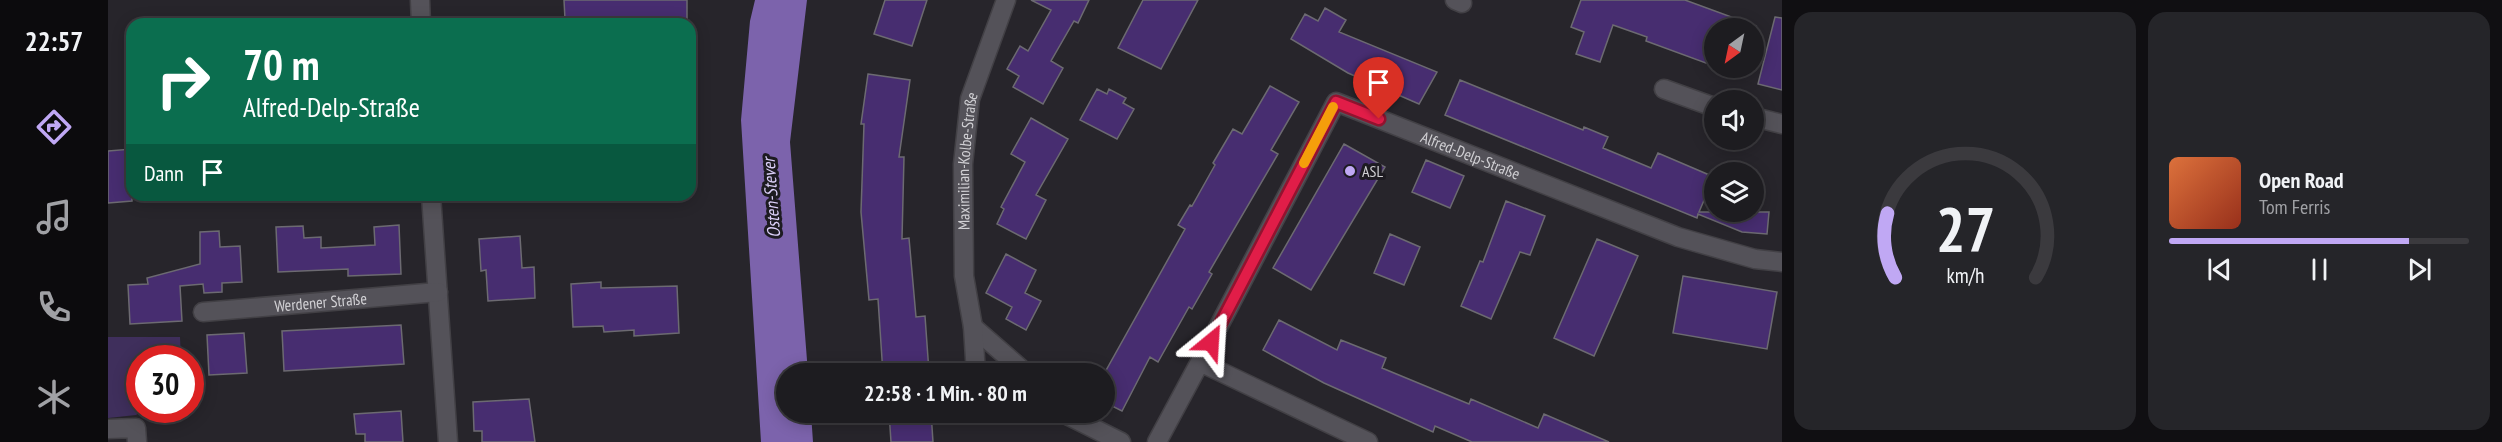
<!DOCTYPE html>
<html lang="de">
<head>
<meta charset="utf-8">
<style>
  :root { --surface:#1d1c20; --page:#252529; --text:#f1f3f6; --muted:#a0a1a5; --line:#3b3a3e; --accent:#c0a8f4 }
  body { margin:0; font-family:"PT Sans Narrow",sans-serif; background:var(--page); color:var(--text); height:100vh; display:flex; flex-direction:column; font-size:22px; white-space:nowrap }
  * { box-sizing:border-box; margin:0 }
  p { font-size:20px; color:var(--muted) }
  .icon { flex:none; width:33px; height:33px; fill:none; stroke:currentColor; stroke-width:2; stroke-linecap:round; stroke-linejoin:round }
  .map { position:relative; flex:1; overflow:hidden }
  .drawer { display:flex; flex-direction:column; gap:12px; padding:12px; background:#100f12; width:720px }
  .drawer>* { flex:none }
  .banner { position:absolute; left:18px; top:18px; width:570px; height:183px; border-radius:18px; box-shadow:0 3px 15px #0003,0 0 0 2px var(--line); background:#0b6e4f; color:#fff; overflow:hidden }
  .needle { width:39px; rotate:213deg }
  .fabs { position:absolute; left:1596px; top:18px; display:grid; gap:12px }
  .fabs a { display:grid; place-items:center; width:60px; height:60px; border-radius:50%; background:var(--surface); box-shadow:0 3px 15px #0003,0 0 0 2px var(--line); font-size:30px }
  .speed { position:absolute; left:18px; top:345px; display:flex; gap:12px; font-size:30px; font-weight:700; text-align:center }
  .speed>* { display:grid; place-content:center; width:78px; height:78px; border-radius:50%; background:var(--surface); box-shadow:0 3px 15px #0003,0 0 0 2px var(--line); line-height:1 }
  .speed .limit { border:9px solid #d22; background:#fff; color:#111 }
  .pin { position:absolute; display:grid; place-items:center; width:51px; height:51px; color:#fff; margin:-62px -26px; border-radius:50% 50% 50% 0; rotate:-45deg; box-shadow:0 0 6px #0007 }
  .pin .icon { rotate:45deg }
  .me { position:absolute; width:66px; margin:-33px; rotate:27deg; stroke-linejoin:round; filter:drop-shadow(0 0 4px #0008) }
  .turn { display:flex; align-items:center; gap:21px; height:126px; padding:0 18px; font-size:27px }
  .turn .icon { width:78px; height:78px; stroke-width:2.5 }
  .turn b { display:block; font-size:42px; line-height:51px }
  .then { display:flex; align-items:center; height:57px; padding:0 18px; background:#0003; gap:12px; font-size:22px }
  .drawer .widget { flex:1; display:flex; flex-direction:column; justify-content:center; gap:9px; min-width:0; padding:0 21px; border-radius:18px; background:var(--page) }
  .drawer .dial { align-items:center; gap:0 }
  .dial svg { height:156px; overflow:visible; fill:none; stroke:var(--line); stroke-width:7; stroke-linecap:round; text-anchor:middle }
  .dial text { fill:var(--text); stroke:none }
  .song { display:flex; align-items:center; gap:18px }
  .cover { width:72px; height:72px; border-radius:9px; background:linear-gradient(135deg,hsl(20 70% 55%),hsl(10 70% 35%)) }
  .played { height:6px; border-radius:3px; background:linear-gradient(90deg,var(--accent) 80%,var(--line) 80%) }
  .keys { display:flex; justify-content:space-around; direction:ltr }
  .drawer .tiles { flex:1; display:grid; gap:12px; grid-template-columns:repeat(2,1fr) }
  .trip { position:absolute; left:668px; top:363px; width:339px; height:60px; border-radius:30px; background:var(--surface); box-shadow:0 3px 15px #0003,0 0 0 2px var(--line); font-weight:700; line-height:60px; text-align:center }
  main { display:flex; flex:1; min-height:0 }
  .dock { display:flex; flex-direction:column; width:108px; justify-content:space-around; align-items:center; background:#0c0b0d; color:var(--muted) }
  .dock .icon { width:42px; height:42px }
  .dock .current { color:var(--accent) }
  .dock b { font-size:27px; color:var(--text) }
  .map>svg:first-child { display:block }
</style>
</head>
<body>
<main>
<nav class="dock">
<b>22:57</b>
<svg class="icon current" aria-label="directions" viewBox="0 0 24 24"><path d="M12 3l9 9-9 9-9-9zM9 14v-3h6M13 9l2 2-2 2"/></svg>
<svg class="icon" aria-label="music" viewBox="0 0 24 24"><path d="M9 18V5l10-2v13"/><circle cx="6" cy="18" r="3"/><circle cx="16" cy="16" r="3"/></svg>
<svg class="icon" aria-label="phone" viewBox="0 0 24 24"><path d="M5 4h4l2 5-3 2q2 4 5 5l2-3 5 2v4C11 20 4 13 5 4z"/></svg>
<svg class="icon" aria-label="climate" viewBox="0 0 24 24"><path d="M12 3v18M4 7l16 10M4 17L20 7"/></svg>
</nav>
<div class="map">
<svg width="1674" height="442" viewBox="0 0 1674 442">
  <rect width="100%" height="100%" fill="#27252b"/>
  <path fill="#3f2f5c" d="M0 337H72L73 358H32V410H35L28 415 0 418Z"/>
  <path fill="#7c63ac" d="M647 0H699L682 142 700 373 678 374V412L703 413 705 442H653L633 120 642 21Z"/>
  <path fill="#472d70" stroke="#6c6a71" stroke-width="1.5" d="M456 0H579V24H517L516 21 485 22V19H457Z
    M777 0H819L804 46 766 34Z
    M923 0H981L970 23 966 21 943 61 955 68 935 104 905 87 911 76 899 69 912 46 920 51 943 10Z
    M1035 0H1090L1053 69 1010 48Z
    M1473 0H1577L1648 26V28H1606V66L1538 41 1539 37 1505 25 1492 62 1468 54 1476 32 1463 27Z
    M1217 8 1238 20 1231 32 1329 72 1311 104 1240 73 1183 39 1197 14 1210 21Z
    M1667 17 1674 18V90L1650 84Z
    M760 74 802 80 791 157H796L794 239 801 238 808 317 817 316 821 372 775 374 770 299 761 300 753 212 756 124H753Z
    M1352 80 1475 130 1476 127 1500 137 1495 148 1543 168 1550 153 1606 177 1591 212H1661L1659 234 1634 232 1590 214 1589 218 1337 115Z
    M1162 86 1191 102 1163 150 1170 154 1101 272 1104 274 1084 309 1081 307 1050 362 1042 357 1014 411 996 402V374L1077 229 1070 225 1082 205 1084 206 1107 165 1105 163 1125 129 1134 134Z
    M989 89 999 94 1001 89 1018 98 1015 103 1026 109 1009 139 972 120Z
    M923 118 960 139 928 195 938 200 918 239 889 224 896 209 893 207 917 162 903 154Z
    M1236 144 1277 167 1203 290 1165 268Z
    M24 149V201L0 203V151Z
    M1318 160 1356 176 1342 208 1304 192Z
    M1398 201 1437 216 1422 255 1412 252 1383 319 1353 306 1372 261 1375 262Z
    M291 225 293 274 240 276V269L170 272 168 227 195 226 196 238 213 237V248L267 245 266 227Z
    M111 231 112 247 132 246 134 282 114 283V292L96 293 95 284 72 286 74 321 22 324 20 285 40 284 39 278 92 264V232Z
    M1282 234 1312 247 1296 285 1266 273Z
    M412 236 414 268 426 267 427 298 380 301 378 270 373 271 371 239Z
    M1489 239 1530 256 1486 356 1446 338Z
    M898 254 928 270 917 293 933 301 918 330 898 319 904 307 878 293Z
    M1575 276 1669 292 1659 349 1565 333Z
    M493 282V288L569 286 571 333 526 336V330L496 332 495 326 465 327 463 284Z
    M1171 320 1229 350 1233 340 1278 358 1274 368 1361 404 1363 399 1430 428 1436 414 1501 442H1364L1327 426 1325 432 1216 383 1155 350Z
    M293 325 296 364 176 371 174 331Z
    M136 333 139 373 101 375 99 335Z
    M421 399 427 442H374V431H366L365 402Z
    M293 411 295 442H257V434H248L246 414Z
    M781 412H823L825 442H783Z"/>
  <g fill="none" stroke-linecap="round" stroke-linejoin="round">
    <g stroke="#424045" stroke-width="21">
      <g id="minor">
        <path d="M312 0 313 24"/>
        <path d="M1347 0 1354 3"/>
        <path d="M1556 89 1606 107"/>
        <path d="M1646 117 1674 124"/>
        <path d="M323 195 340 442"/>
        <path id="s1" d="M95 312 330 292"/>
        <path d="M865 327 912 368 913 374"/>
        <path id="s2" d="M1092 362 1228 102 1570 237 1647 259 1674 262"/>
        <path id="s3" d="M868 374 865 327 856 276 855 164 862 99 898 0"/>
        <path d="M953 412 1013 442"/>
        <path d="M0 429 28 428 29 442"/>
        <path d="M1049 442 1092 362 1260 442"/>
      </g>
    </g>
    <use href="#minor" stroke="#545259" stroke-width="18"/>
  </g>
  <g fill="none" stroke-linecap="round" stroke-linejoin="round">
    <g stroke="#92132f" stroke-width="15">
      <path id="route" d="M1103 342 1228 102 1271 119"/>
    </g>
    <use href="#route" stroke="#e11d48" stroke-width="10"/>
    <path stroke="#f59e0b" stroke-width="10" d="M1196 163 1225 107"/>
  </g>
  <circle fill="#c0a8f4" stroke="#1d1b21" stroke-width="2" cx="1242" cy="171" r="6"/>
  <g text-anchor="middle" dominant-baseline="central" stroke-width="6" stroke-linejoin="round" paint-order="stroke">
    <g font-size="16" fill="#d1d0d4" stroke="#1d1b21">
      <text stroke="none"><textPath href="#s2" startOffset="438">Alfred-Delp-Straße</textPath></text>
      <text stroke="none"><textPath href="#s3" startOffset="214">Maximilian-Kolbe-Straße</textPath></text>
      <text stroke="none"><textPath href="#s1" startOffset="118">Werdener Straße</textPath></text>
    </g>
    <g font-size="16" fill="#d1d0d4" stroke="#1d1b21" text-anchor="start">
      <text x="1254" y="171">ASL</text>
    </g>
    <g font-size="18" font-style="italic" fill="#dbcff8" stroke="#1d1b21">
      <text transform="translate(663 198) rotate(-94)">Osten-Stever</text>
    </g>
  </g>
</svg>
<div class="fabs">
<a><svg class="needle" viewBox="-14 -14 28 28"><path d="M0-13l5 13h-10z" fill="#e53935"/><path d="M0 13l5-13h-10z" fill="#a0a1a5"/></svg></a>
<a><svg class="icon" aria-label="sound" viewBox="0 0 24 24"><path d="M4 9h4l5-4v14l-5-4H4zM17 9q2 3 0 6"/></svg></a>
<a><svg class="icon" aria-label="layers" viewBox="0 0 24 24"><path d="M12 4l9 5-9 5-9-5zM3 14l9 5 9-5"/></svg></a>
</div>
<div class="speed"><div class="limit">30</div></div>
<div class="pin" style="left:1271px;top:119px;background:#d93025"><svg class="icon" aria-label="arrive" viewBox="0 0 24 24"><path d="M6 21V4h12l-3 4 3 4H6"/></svg></div>
<svg class="me" style="left:1103px;top:342px" viewBox="-20 -20 40 40"><path d="M0-17L14 15 0 8-14 15z" fill="#e11d48" stroke="#fff" stroke-width="4"/></svg>
<div class="trip">22:58 · 1 Min. · 80 m</div>
<div class="banner">
<div class="turn"><svg class="icon" aria-label="right" viewBox="0 0 24 24"><path d="M7 20v-9h11M14 6l5 5-5 5"/></svg><div><b>70 m</b>Alfred-Delp-Straße</div></div>
<div class="then">Dann<svg class="icon" aria-label="arrive" viewBox="0 0 24 24"><path d="M6 21V4h12l-3 4 3 4H6"/></svg></div>
</div>
</div>
<section class="drawer">
<div class="tiles">
<div class="widget dial"><svg viewBox="0 0 100 80">
<path d="M14 69A42 42 0 1 1 86 69"/>
<path d="M14 69A42 42 0 0 1 10 36" stroke="#c0a8f4"/>
<text x="50" y="56" font-size="32" font-weight="700">27</text>
<text x="50" y="72" font-size="11">km/h</text>
</svg></div>
<div class="widget">
<div class="song"><i class="cover"></i><div><b>Open Road</b><p>Tom Ferris</p></div></div>
<div class="played"></div>
<div class="keys"><svg class="icon" aria-label="previous" viewBox="0 0 24 24"><path d="M18 5L8 12l10 7zM5 5v14"/></svg><svg class="icon" aria-label="pause" viewBox="0 0 24 24"><path d="M8 5v14M16 5v14"/></svg><svg class="icon" aria-label="next" viewBox="0 0 24 24"><path d="M6 5l10 7-10 7zM19 5v14"/></svg></div>
</div>
</div>
</section>
</main>
</body>
</html>
